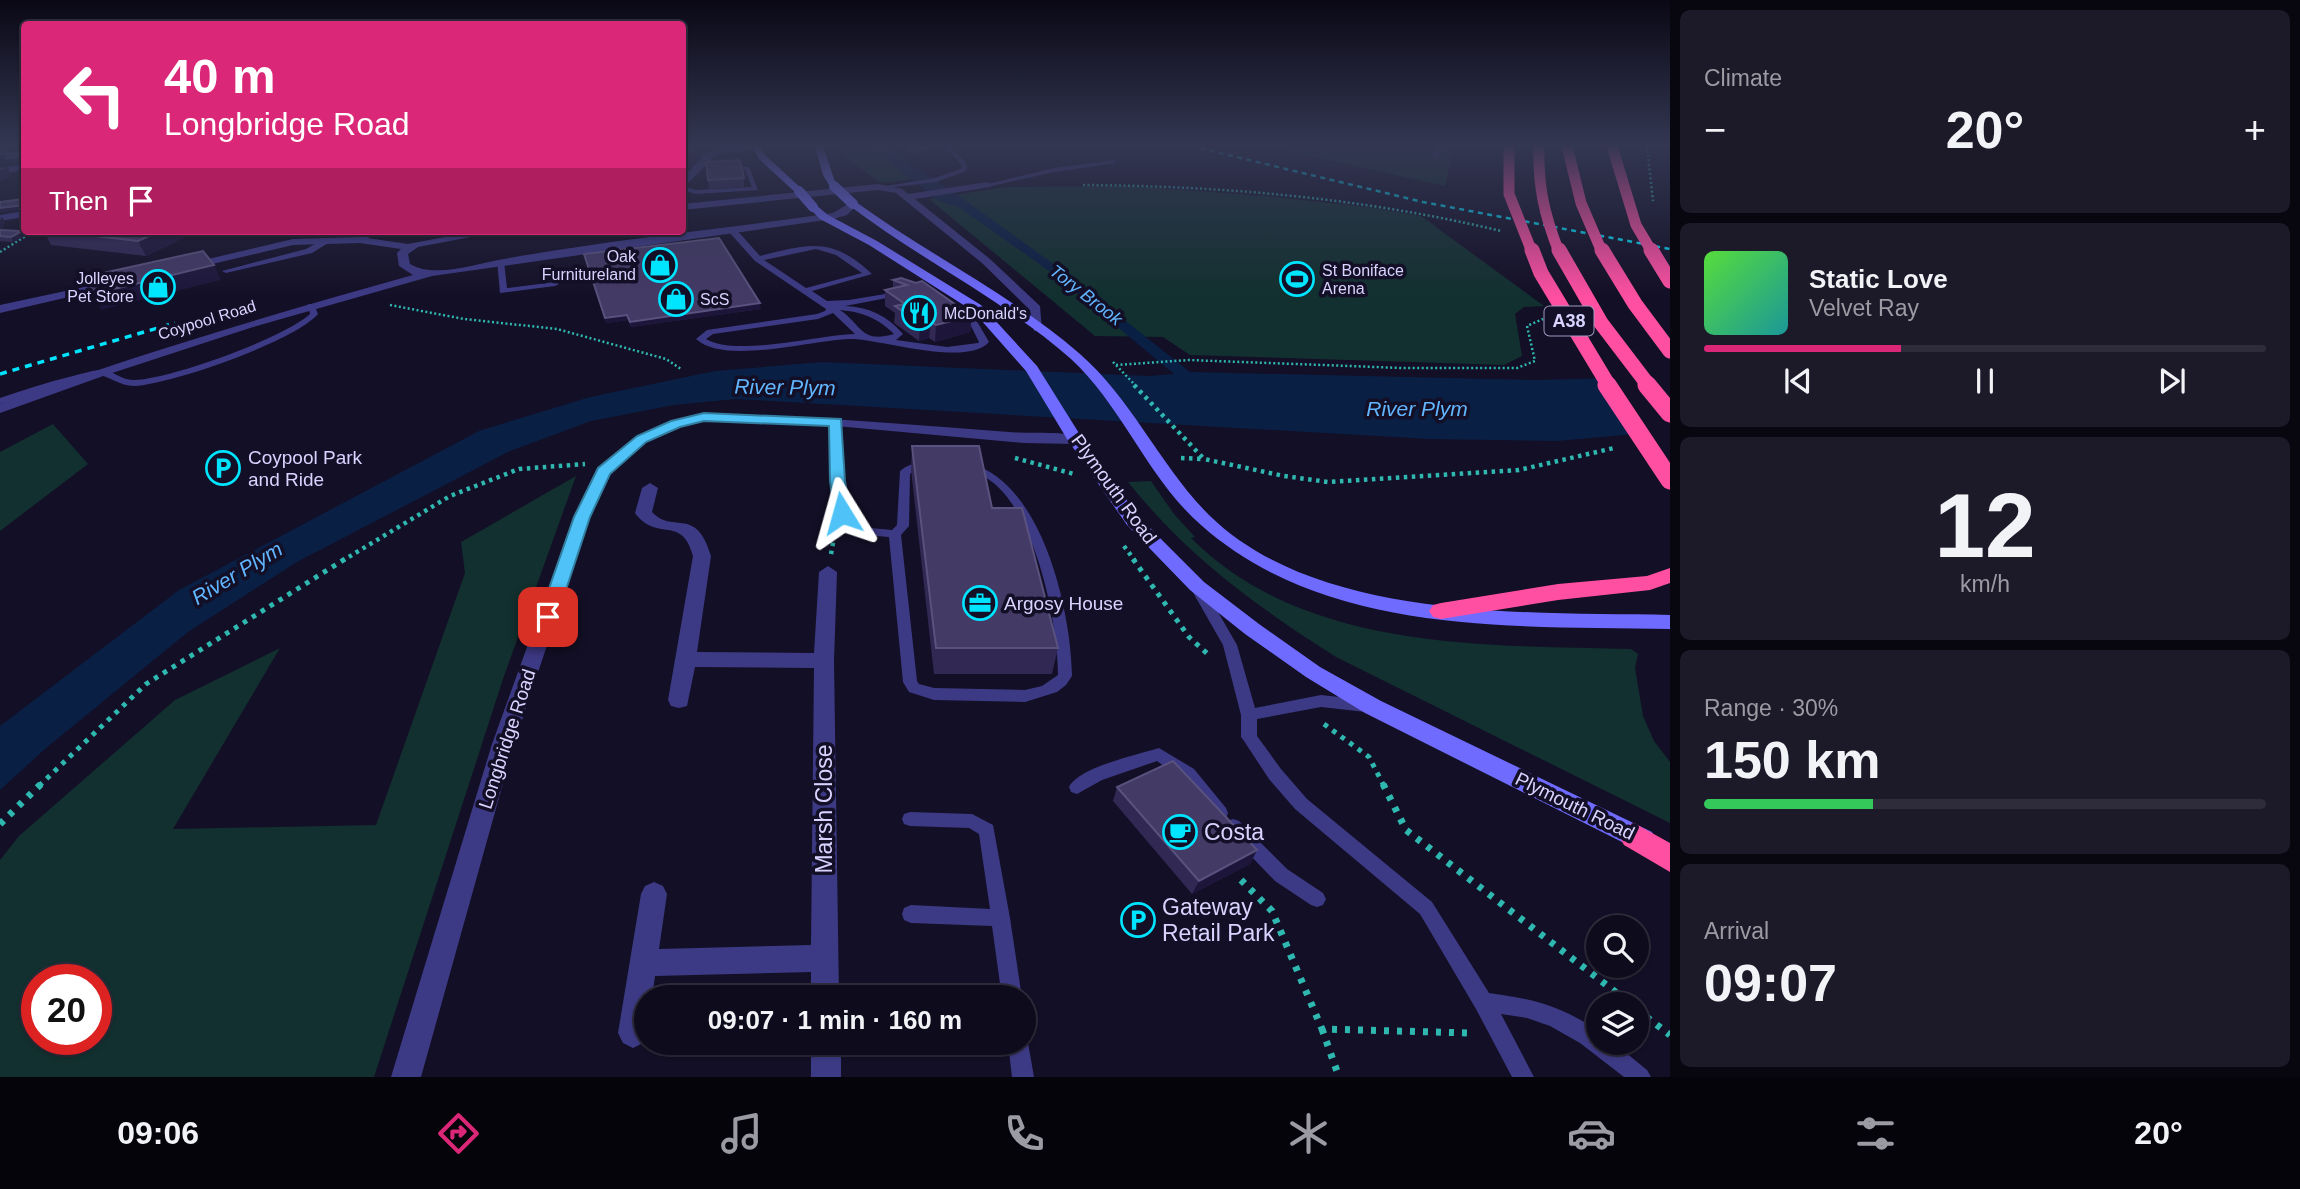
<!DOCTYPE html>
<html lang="en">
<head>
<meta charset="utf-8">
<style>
  :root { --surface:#0e0b1c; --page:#1c1929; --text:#f1f3f6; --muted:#9b9ba3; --line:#2e2b3b; --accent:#db2777 }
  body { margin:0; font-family:Helvetica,sans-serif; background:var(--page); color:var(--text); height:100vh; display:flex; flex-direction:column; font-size:26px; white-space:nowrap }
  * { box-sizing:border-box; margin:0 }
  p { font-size:23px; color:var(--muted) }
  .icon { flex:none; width:38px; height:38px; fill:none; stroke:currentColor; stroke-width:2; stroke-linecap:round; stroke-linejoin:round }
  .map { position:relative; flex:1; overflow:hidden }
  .drawer { display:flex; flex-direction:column; gap:10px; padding:10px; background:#08060f; width:630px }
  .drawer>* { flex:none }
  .top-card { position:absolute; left:21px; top:21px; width:665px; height:214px; border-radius:7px; box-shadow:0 2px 5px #0004,0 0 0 2px var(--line); background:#db2777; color:#fff; overflow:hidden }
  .tools { position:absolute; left:1586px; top:915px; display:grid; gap:14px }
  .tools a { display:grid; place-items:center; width:63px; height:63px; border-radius:50%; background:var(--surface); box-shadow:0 2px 5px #0004,0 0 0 2px var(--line); font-size:35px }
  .speed { position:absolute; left:21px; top:964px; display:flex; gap:14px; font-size:35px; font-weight:700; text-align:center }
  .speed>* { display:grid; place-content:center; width:91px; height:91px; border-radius:50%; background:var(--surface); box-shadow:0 2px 5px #0004,0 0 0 2px var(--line); line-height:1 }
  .speed .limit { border:10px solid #d22; background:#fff; color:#111 }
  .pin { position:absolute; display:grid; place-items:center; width:60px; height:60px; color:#fff; margin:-30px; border-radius:14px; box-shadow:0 4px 10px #0006 }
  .me { position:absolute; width:77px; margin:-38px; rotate:352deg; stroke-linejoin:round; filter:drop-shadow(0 0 5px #0008) }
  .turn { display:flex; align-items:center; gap:24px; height:147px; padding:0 28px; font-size:32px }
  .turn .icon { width:91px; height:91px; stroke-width:2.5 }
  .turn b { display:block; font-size:49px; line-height:60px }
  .then { display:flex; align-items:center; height:66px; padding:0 28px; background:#0003; gap:14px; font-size:26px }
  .big { font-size:52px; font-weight:600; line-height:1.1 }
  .drawer .widget { flex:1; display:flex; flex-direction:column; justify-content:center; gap:10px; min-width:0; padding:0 24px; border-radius:10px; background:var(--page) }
  .drawer .dial { align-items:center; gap:0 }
  .dial b { font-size:91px; line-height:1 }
  .song { display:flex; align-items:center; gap:21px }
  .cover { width:84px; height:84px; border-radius:10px; background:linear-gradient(135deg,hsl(110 70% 55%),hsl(180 70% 35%)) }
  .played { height:7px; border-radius:4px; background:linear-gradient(90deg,var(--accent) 35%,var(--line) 35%) }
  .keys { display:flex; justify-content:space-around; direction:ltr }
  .heat { display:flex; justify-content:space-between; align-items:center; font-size:38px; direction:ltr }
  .charge { height:10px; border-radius:5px; background:linear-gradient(90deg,#34c759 30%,var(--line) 0) }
  .trip { position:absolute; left:634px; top:985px; width:402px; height:70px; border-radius:35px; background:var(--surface); box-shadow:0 2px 5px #0004,0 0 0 2px var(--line); font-weight:600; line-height:70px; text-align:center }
  .tabs { display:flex; height:112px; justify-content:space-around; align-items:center; background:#06040b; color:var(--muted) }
  .tabs .icon { width:49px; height:49px }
  .tabs .selected { color:var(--accent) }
  .tabs b { font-size:32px; color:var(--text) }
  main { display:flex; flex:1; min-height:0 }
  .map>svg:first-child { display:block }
</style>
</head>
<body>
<main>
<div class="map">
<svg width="1670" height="1077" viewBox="0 0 1670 1077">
  <rect width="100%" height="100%" fill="#130f26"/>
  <path fill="#12302f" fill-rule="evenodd" d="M836 146H895L909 164 929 177 881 183 844 157Z
    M1265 146H1454L1445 186Z
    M1128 186 1265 196 1368 207 1421 216 1544 306 1524 307 1515 314 1522 356 1504 365 1190 355 1163 337 1095 336 929 199 1006 187Z
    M53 424 88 464 0 531V452Z
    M576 476 503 679 374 1077H0V860L19 836 175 700 280 648 173 829 376 825 465 573 461 542ZM37 980H96V1040H37Z
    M1151 481 1174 514 1195 537 1191 538C1304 651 1483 645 1631 649L1638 654 1635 668 1643 716 1654 741 1670 762V823L1336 657C1256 606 1188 557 1128 482Z"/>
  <path fill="#0a1f44" d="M870 146H880L948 188 1059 268 1190 372 1534 380 1659 377 1670 431 1557 441 1428 439 736 399 674 405 591 421 510 451 297 562 188 632 45 749 0 790V726L179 590 479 431 590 397 715 371 823 362 1148 376 1174 374 1055 275 960 208 939 201Z"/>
  <path fill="#130f26" d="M1670 371V435L1667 432 1668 435 1636 438 1598 375Z"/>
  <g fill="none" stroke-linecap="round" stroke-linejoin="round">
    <path stroke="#2fb8b0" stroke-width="2.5" stroke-dasharray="2 2.5" stroke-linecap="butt" d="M1647 146 1653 201
      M1083 185C1225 186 1363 198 1501 231
      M0 252 34 231
      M390 305 464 319 557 329 666 359 681 369
      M1113 362 1136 386
      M1116 365 1189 360 1402 368H1517L1535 361 1527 326 1543 319"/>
    <path stroke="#2fb8b0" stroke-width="4.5" stroke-dasharray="3.5 4.5" stroke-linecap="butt" d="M1134 385 1204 459 1284 476 1328 482 1519 470 1614 448
      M1015 458 1074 474
      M1181 458 1203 459
      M1124 546 1135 561
      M831 554 835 532
      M342 561 450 496 519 469 585 464"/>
    <path stroke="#2fb8b0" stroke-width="5" stroke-dasharray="4.5 6" stroke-linecap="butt" d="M1133 559 1189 637 1211 657
      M1324 724 1369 757 1384 786
      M39 786 146 684 345 559"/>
    <path stroke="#2fb8b0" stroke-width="7" stroke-dasharray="5 8" stroke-linecap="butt" d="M1383 784 1406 830 1631 1004
      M0 824 41 784
      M1241 880 1272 911 1322 1029 1471 1033
      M1636 1009 1670 1035
      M1322 1029 1339 1077"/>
    <path fill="#3d3a85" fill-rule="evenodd" d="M943 146H950L967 164 966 171 936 182 886 188V186L935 178 961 169 962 165Z
      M1436 146H1442L1438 156 1435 158 1432 156Z
      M1114 160 1116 163 1054 172 987 187 984 185 1054 168Z
      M725 165 749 167 758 190 696 194 682 190V186L696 190 752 187 745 170 723 168Z
      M729 228H735L760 256C808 244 832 236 872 274L812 291 827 301 849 300 903 291V295L845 306C869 307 888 316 903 334L896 340 947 347 978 343 979 342 971 326 956 312 960 309 978 323 989 342C967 367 883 340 853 339 813 339 726 366 696 339L707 330 817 314 825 311 826 309 755 261 729 232ZM816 249 836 255 862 273 806 288 764 260ZM840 310C862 312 878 318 894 334 861 344 862 325 840 310ZM833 313 855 334C819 335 735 357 706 339L713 334 818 319Z
      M368 231H377L363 242H357V238Z
      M326 238 333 240 312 253 226 273 222 271 306 249Z
      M497 260 504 262 507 288 555 282 559 284 555 286 500 293Z
      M308 304H314L318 314C295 341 172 384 134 386 120 386 109 376 99 375 92 375 84 379 78 381 51 387 26 397 0 404V398C24 390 48 382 73 376 81 374 90 371 99 370 111 368 121 381 134 380 170 379 284 338 310 314Z
      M836 419 841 422 843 481 848 512 871 528 892 530 897 525 900 471C908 464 922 459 931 466L929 468 913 471 910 474 909 526 901 535 917 681 919 684 934 688 1025 690 1042 686 1058 675C1058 622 1035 509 988 479 982 475 974 472 968 469L966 467 972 464C1043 485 1071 611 1072 676L1066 685 1057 692 1025 702 934 700 909 692 903 682 889 537 864 535 836 513 831 481V422Z
      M1198 585 1203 586 1237 645 1255 708 1321 695 1366 700 1371 702 1373 706 1371 710 1366 712 1321 707 1257 719V736L1281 769 1307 799 1432 902 1489 993C1533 999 1560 1005 1598 1031V1043H1614L1647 1070 1651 1077H1624L1580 1043 1550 1026 1527 1018 1501 1014 1534 1077H1512L1476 1009 1420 914 1295 809 1269 779 1244 741 1241 737V715L1223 645 1191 589Z
      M1159 748 1194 769 1226 808 1228 813 1226 818 1220 820 1214 818 1182 779 1157 761 1102 780 1077 794 1071 792 1069 787C1079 767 1137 755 1159 748Z
      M910 812 972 814 993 825 1010 918 1022 998H1002L992 926 911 923 904 920 902 914 904 908 911 905 990 909 979 834 969 828 910 826 904 824 902 819 904 814Z
      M1233 819 1239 821 1287 869 1323 893 1326 899 1323 905 1317 907 1311 905 1275 881 1227 831 1225 826 1227 821Z
      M1024 1035 1028 1043 1034 1077H1012L1008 1043H1024Z"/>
    <path fill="#3d3a85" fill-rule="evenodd" d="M0 146H8L0 150Z
      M724 146 761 148 717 154 687 184H682V178L705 154Z
      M24 164V170L0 174V168Z
      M987 182 992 185 990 187 915 199 990 259 1040 306 1042 331H1034L1030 310 982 263 896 193 878 190 682 210V204L878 184 902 189 908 194Z
      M853 201 858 204 847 215 833 219 432 276 250 328 106 375 0 413V404C136 355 273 314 413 275L399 266 397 253 401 249 360 243 293 245 191 269 187 268V264L293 239 360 237 408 244 477 231H502L418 247 408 254 410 264C435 279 478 263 504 259 613 239 723 229 833 213Z
      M24 211V217L0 221V215Z
      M112 281 118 284 116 286 0 313V305Z
      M704 413C806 416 907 424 1009 432 1025 434 1073 430 1083 439L1075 444 1024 443 836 426 704 421 681 427 647 442 611 473 590 517 514 744 421 1077H391L492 744 574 517 598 468 637 436 671 421Z
      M650 483 658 488 652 512C674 535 696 505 711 556L697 652 814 653 819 572 828 566 837 572 834 661 839 998H811V972L655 976 652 998H646V1037L643 1043 633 1048 623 1043 618 1033 641 894 645 886 654 882 663 886 667 894 659 949 811 945 814 668 695 667 687 706 679 708 671 706 668 700 693 556C682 514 657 543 635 513L642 488Z
      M811 1043H841V1077H811Z"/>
    <path fill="#6f6bff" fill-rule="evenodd" d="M752 146H760L766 156 802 189V193H796L759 159Z
      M815 146H823L837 188H831L823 175Z
      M850 202H856C929 255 1012 295 1080 354 1132 399 1160 466 1209 515 1318 622 1528 612 1670 615V629C1513 626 1326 636 1201 525 1148 479 1123 407 1071 359 1004 300 921 260 850 206Z
      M810 205H816L828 215 877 241 981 305 1037 366 1082 438 1139 517 1204 582 1259 624 1320 667 1381 701 1652 832 1655 840 1652 848 1643 851 1634 848 1365 713 1306 677 1245 634 1190 590 1127 525 1067 439 1026 371 973 311 869 245 820 219 810 209Z"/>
    <path fill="#ff4fa3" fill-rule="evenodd" d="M1670 568V583L1650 590 1558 600 1441 619 1433 617 1429 611 1433 605 1441 603 1558 584 1647 576Z
      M1634 823 1670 843V872L1624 845 1619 836 1624 827Z"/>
    <path stroke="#00e5ff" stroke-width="2.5" stroke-dasharray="5 4.5" stroke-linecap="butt" d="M1191 146 1423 202 1670 249"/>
    <path stroke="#00e5ff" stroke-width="3.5" stroke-dasharray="7 6" stroke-linecap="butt" d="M0 374 175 323"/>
    <path stroke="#6f6bff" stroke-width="10" d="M834 186 853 204
      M799 191 813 207"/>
    <path stroke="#ff4fa3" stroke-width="11" d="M1509 146V194L1532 252
      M1539 146C1538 187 1544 214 1559 252
      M1567 146 1581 203 1602 252
      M1612 146 1636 225 1652 252"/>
    <path stroke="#ff4fa3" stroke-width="15" d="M1532 250 1541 273 1609 386
      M1559 250 1601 323 1649 386
      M1602 250 1635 304 1670 351
      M1651 250 1670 281"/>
    <path stroke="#ff4fa3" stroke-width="19" d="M1607 385 1670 480
      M1647 385 1670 413"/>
  </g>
  <path fill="#312854" d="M902 146H925L927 149V153L909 154Z
    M706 162 744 178V187L709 189Z
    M2 217 5 222 1 230 25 236 13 242 0 241V218Z
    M44 231H198L146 256 51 245Z
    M584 254 761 309 631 327 628 320 606 323Z
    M901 278 972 316 970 332 935 342 929 338 919 341 894 323 895 313 885 306V290L893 288V280Z
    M912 446 1058 648 1052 674H934L911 470Z
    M1117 787 1257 850 1250 864 1192 894 1113 801Z"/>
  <path fill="#1d163a" d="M693 146H703L684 174 683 161Z
    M8 147 10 151V157L24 151V160L10 162 7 158 0 159V154Z
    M7 167 12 176 0 181V170Z
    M24 205V210L0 213V208Z
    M2 217 5 222 0 231V222Z
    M22 231 25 236 13 242 11 237Z
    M160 231H198L146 256 138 241Z
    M214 265 221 280 101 310 93 294Z
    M760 303 761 309 631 327 630 322Z
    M627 315 628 320 606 323 605 318Z
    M972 316 970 332 935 342 936 325Z
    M931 322 929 338 919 341 920 324Z
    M1257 850 1250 864 1192 894 1199 881Z"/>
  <path fill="#433a66" stroke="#5a527e" stroke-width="2" d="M682 146H693L683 161H682Z
    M906 146H925L927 149 909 150Z
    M8 147V153L0 154V148Z
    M23 152V156L7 158 8 154Z
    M740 160 744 178 708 180 706 162Z
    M24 199V205L0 208V202Z
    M0 230 22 231 11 237 0 236Z
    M52 231H160L138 241Z
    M719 238 760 303 630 322 627 315 605 318 584 254Z
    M203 251 214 265 93 294 85 277Z
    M901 278 916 283 922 281 972 316 936 325 931 322 920 324 895 306 905 304 885 290 907 285 893 280Z
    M912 446H979L992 508H1022L1058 648H936Z
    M1173 761 1257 850 1199 881 1117 787Z"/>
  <linearGradient id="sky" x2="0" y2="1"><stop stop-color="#0a0815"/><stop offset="0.49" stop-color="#333752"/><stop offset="1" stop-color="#333752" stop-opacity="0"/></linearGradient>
  <rect width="1670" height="297" fill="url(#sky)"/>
  <path fill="#4fc3f7" stroke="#337fa1" stroke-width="2" d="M704 413 841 419 845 481 850 513 848 516 842 517 834 513 830 481 829 426 704 421 680 427 646 442 610 474 590 517 557 617 554 621H542L539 617 574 517 598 468 637 436 671 421Z"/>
  <defs>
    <g id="shop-ring" transform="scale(1.75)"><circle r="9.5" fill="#130f26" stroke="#00e5ff" stroke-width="1.5"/><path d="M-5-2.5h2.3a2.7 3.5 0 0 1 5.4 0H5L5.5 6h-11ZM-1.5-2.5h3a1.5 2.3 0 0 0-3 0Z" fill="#00e5ff"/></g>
    <g id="stadium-ring" transform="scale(1.75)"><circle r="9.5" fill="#130f26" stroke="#00e5ff" stroke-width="1.5"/><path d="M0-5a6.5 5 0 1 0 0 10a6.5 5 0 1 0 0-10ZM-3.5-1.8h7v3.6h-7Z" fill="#00e5ff"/></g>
    <g id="restaurant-ring" transform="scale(1.75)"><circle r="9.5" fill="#130f26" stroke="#00e5ff" stroke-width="1.5"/><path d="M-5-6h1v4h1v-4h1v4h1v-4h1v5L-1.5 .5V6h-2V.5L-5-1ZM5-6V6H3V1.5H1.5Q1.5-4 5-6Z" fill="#00e5ff"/></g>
    <g id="parking-ring" transform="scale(1.75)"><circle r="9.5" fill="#130f26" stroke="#00e5ff" stroke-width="1.5"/><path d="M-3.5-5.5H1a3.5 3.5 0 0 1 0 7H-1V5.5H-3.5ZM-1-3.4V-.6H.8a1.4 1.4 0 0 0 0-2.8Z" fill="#00e5ff"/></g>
    <g id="office-ring" transform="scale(1.75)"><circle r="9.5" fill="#130f26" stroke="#00e5ff" stroke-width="1.5"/><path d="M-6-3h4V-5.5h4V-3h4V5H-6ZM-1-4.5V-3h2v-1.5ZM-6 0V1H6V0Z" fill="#00e5ff"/></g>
    <g id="cafe-ring" transform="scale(1.75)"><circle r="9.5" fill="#130f26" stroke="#00e5ff" stroke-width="1.5"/><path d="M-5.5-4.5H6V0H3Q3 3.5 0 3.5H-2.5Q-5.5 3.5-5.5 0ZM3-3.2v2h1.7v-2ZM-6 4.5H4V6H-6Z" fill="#00e5ff"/></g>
  </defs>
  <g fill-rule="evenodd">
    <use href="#shop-ring" x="660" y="265"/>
    <use href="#stadium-ring" x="1297" y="279"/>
    <use href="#shop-ring" x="158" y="287"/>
    <use href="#shop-ring" x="676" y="299"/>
    <use href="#restaurant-ring" x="919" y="313"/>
    <use href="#parking-ring" x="223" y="468"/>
    <use href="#office-ring" x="980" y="603"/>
    <use href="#cafe-ring" x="1180" y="832"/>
    <use href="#parking-ring" x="1138" y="920"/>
  </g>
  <g text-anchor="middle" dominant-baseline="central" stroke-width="7" stroke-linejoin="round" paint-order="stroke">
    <g font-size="16" fill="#d9d4ff" stroke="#130f26" text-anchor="start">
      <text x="636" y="256" text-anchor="end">Oak<tspan x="636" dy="18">Furnitureland</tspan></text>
      <text x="1322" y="270">St Boniface<tspan x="1322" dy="18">Arena</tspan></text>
      <text x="134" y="278" text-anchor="end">Jolleyes<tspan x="134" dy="18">Pet Store</tspan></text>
      <text x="700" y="299">ScS</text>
      <text x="944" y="313">McDonald's</text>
    </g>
    <g font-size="16" fill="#d9d4ff" stroke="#130f26">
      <text transform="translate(207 320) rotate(-17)">Coypool Road</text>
    </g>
    <g font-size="18" font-style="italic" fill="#62b6ff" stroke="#130f26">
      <text transform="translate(1086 295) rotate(38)">Tory Brook</text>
    </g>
    <rect fill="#130f26" stroke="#9e99be" stroke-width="2" x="1544.5" y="306.5" width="49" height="29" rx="5"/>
    <g font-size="18" font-weight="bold" fill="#d9d4ff">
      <text x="1569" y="321">A38</text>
    </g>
    <g font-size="19" fill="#d9d4ff" stroke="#130f26" text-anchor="start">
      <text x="248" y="457">Coypool Park<tspan x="248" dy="22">and Ride</tspan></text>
      <text x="1004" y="603">Argosy House</text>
    </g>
    <g font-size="19" fill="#d9d4ff" stroke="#130f26">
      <text transform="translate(1114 489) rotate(54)">Plymouth Road</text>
      <text transform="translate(507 739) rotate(-72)">Longbridge Road</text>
      <text transform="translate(1575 806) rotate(26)">Plymouth Road</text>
    </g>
    <g font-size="21" font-style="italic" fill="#62b6ff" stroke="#130f26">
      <text transform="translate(785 387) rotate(1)">River Plym</text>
      <text x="1417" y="408">River Plym</text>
      <text transform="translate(237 573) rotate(-31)">River Plym</text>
    </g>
    <g font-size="23" fill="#d9d4ff" stroke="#130f26">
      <text transform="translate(824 809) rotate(-90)">Marsh Close</text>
    </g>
    <g font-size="23" fill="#d9d4ff" stroke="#130f26" text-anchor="start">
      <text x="1204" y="832">Costa</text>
      <text x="1162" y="907">Gateway<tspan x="1162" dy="26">Retail Park</tspan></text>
    </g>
  </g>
</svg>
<div class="tools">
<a><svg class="icon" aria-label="search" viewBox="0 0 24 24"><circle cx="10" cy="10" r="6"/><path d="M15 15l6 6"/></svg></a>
<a><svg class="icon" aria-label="layers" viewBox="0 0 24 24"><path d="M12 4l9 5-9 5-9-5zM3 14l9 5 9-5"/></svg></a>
</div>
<div class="speed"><div class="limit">20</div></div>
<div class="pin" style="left:548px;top:617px;background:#d93025"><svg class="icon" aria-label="arrive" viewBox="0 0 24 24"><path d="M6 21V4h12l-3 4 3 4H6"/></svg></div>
<svg class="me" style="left:842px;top:513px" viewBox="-20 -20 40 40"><path d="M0-17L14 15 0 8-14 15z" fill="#4fc3f7" stroke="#fff" stroke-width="4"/></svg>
<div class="trip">09:07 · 1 min · 160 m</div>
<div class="top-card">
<div class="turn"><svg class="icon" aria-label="left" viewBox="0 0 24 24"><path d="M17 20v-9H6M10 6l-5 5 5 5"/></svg><div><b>40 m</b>Longbridge Road</div></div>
<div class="then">Then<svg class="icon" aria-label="arrive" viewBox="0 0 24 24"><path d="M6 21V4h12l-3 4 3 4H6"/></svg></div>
</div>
</div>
<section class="drawer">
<div class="widget"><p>Climate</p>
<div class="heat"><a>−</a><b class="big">20°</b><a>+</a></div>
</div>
<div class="widget">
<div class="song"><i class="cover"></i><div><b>Static Love</b><p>Velvet Ray</p></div></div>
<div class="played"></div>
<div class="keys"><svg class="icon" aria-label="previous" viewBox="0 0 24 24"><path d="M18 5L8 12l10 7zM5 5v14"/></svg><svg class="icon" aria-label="pause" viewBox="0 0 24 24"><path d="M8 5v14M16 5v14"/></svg><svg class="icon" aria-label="next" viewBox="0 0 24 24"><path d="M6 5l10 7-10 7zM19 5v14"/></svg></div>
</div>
<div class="widget dial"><b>12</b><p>km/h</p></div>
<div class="widget"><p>Range · 30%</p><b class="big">150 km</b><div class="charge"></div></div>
<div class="widget"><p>Arrival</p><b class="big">09:07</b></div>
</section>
</main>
<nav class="tabs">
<b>09:06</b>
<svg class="icon selected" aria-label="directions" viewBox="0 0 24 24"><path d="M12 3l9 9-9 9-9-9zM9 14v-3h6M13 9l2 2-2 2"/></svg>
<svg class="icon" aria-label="music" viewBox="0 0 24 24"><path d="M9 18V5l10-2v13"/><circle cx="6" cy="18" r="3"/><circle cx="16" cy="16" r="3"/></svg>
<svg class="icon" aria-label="phone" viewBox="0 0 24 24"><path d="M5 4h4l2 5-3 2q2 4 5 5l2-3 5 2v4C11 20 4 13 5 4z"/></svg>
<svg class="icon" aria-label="climate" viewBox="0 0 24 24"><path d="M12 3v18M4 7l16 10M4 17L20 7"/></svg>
<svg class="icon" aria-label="car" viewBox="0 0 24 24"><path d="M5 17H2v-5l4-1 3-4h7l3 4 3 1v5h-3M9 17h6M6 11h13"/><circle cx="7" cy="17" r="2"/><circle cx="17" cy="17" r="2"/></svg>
<svg class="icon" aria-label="filters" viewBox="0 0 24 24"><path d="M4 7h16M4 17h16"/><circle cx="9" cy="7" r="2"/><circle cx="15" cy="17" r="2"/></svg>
<b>20°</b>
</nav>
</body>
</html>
